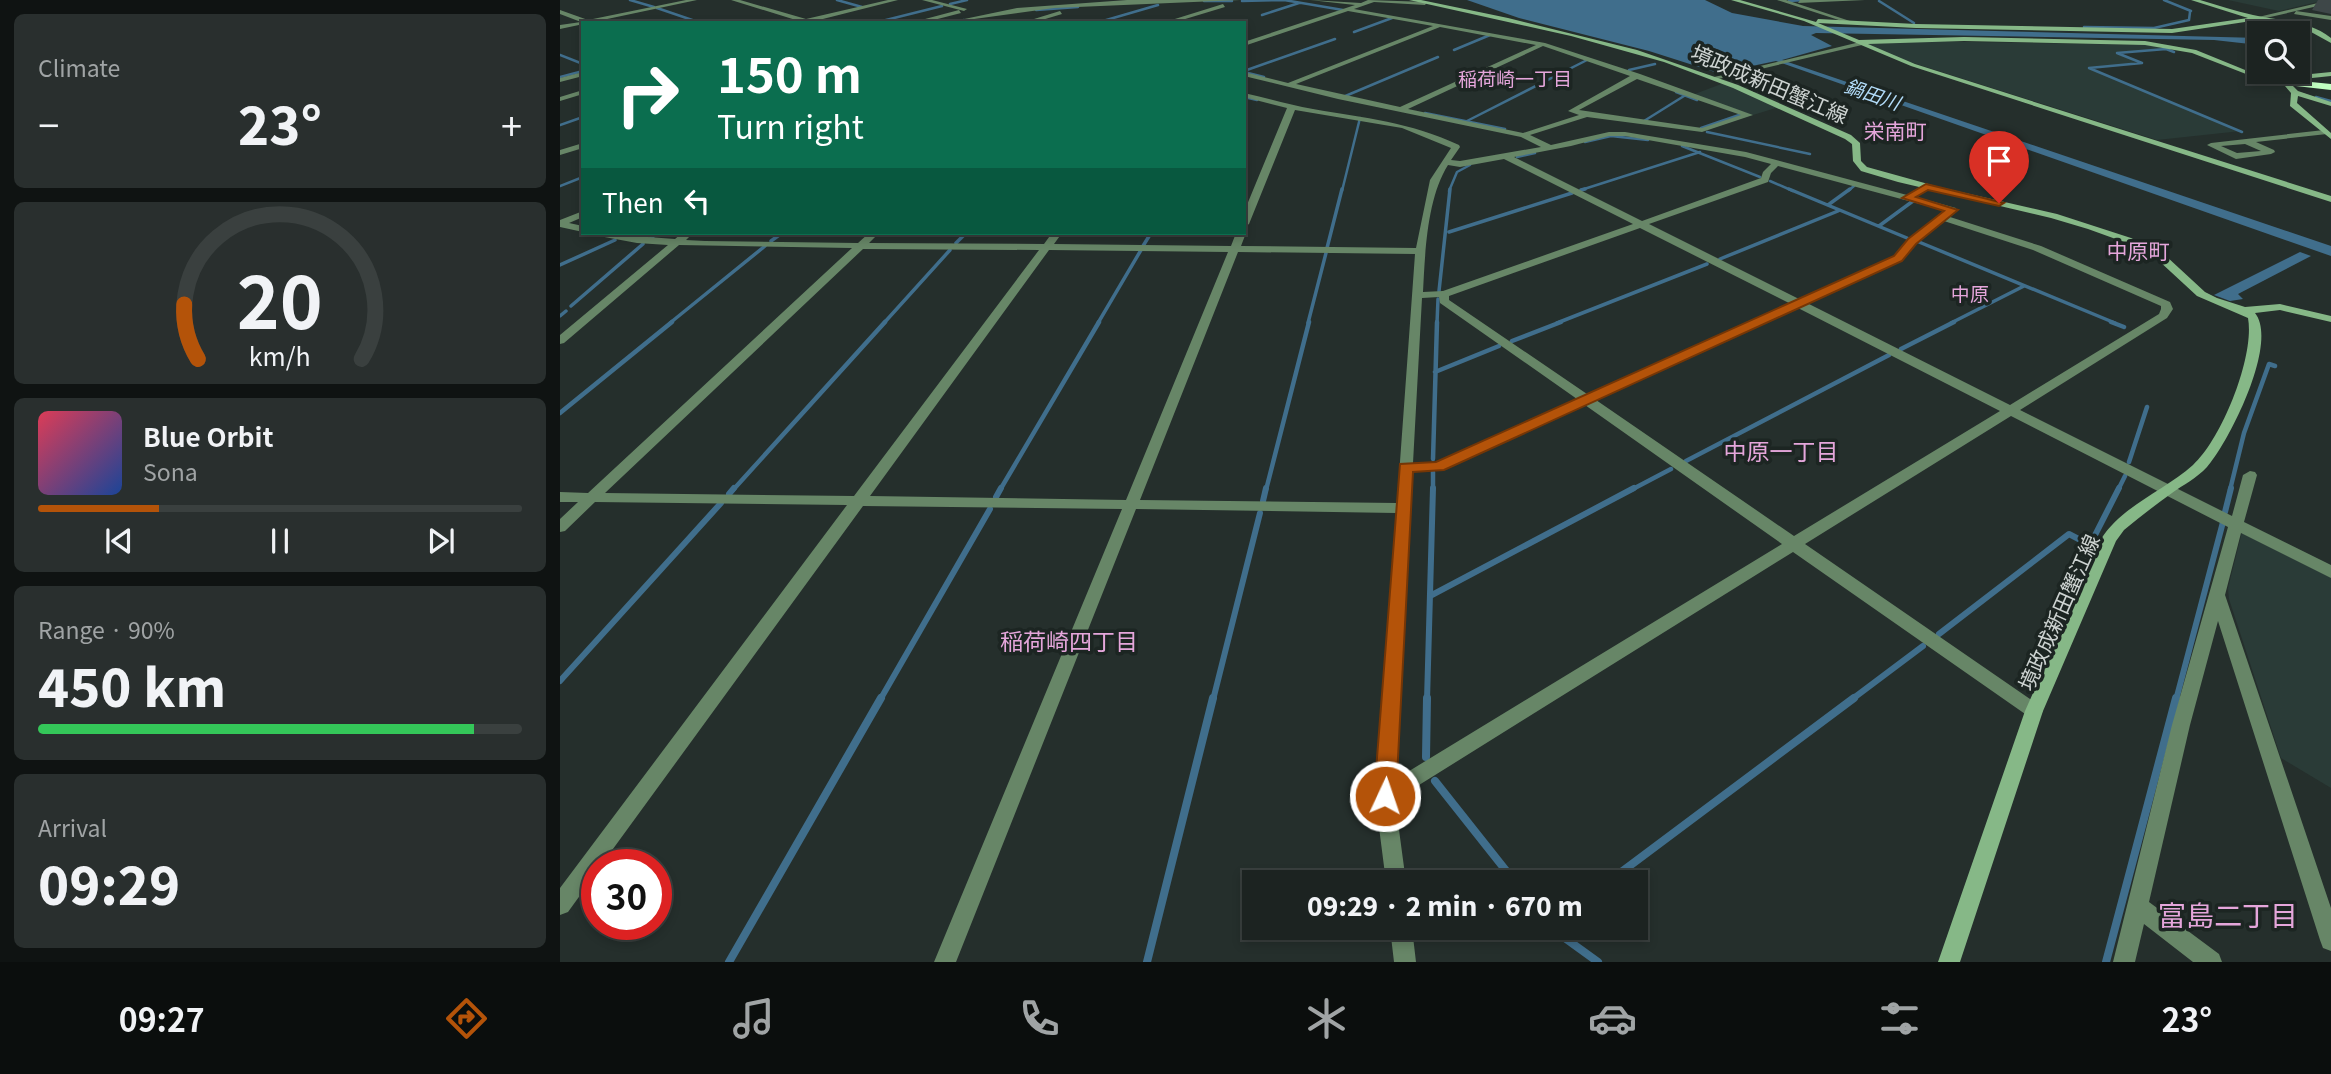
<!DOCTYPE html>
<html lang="en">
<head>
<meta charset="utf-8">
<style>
  :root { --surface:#1c2321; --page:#292f2e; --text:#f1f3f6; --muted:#a0a4a5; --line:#3a403f; --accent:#b45309 }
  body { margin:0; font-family:Georgia,"Noto Sans JP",serif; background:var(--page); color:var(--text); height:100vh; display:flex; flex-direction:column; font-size:26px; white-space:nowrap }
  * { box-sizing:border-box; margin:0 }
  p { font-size:23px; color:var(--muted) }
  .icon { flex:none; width:38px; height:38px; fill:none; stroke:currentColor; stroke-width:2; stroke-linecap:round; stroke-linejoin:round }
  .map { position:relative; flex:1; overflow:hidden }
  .sheet { display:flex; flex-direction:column; gap:14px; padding:14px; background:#0f1312; width:560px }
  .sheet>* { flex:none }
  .top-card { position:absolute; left:21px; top:21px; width:665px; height:214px; border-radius:0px; box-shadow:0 4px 10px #0003,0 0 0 2px var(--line); background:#0b6e4f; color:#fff; overflow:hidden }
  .controls { position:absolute; left:1687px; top:21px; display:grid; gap:14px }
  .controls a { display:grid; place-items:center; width:63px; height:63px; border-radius:0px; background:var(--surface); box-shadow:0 4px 10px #0003,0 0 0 2px var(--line); font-size:35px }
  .speed { position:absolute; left:21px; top:849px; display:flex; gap:14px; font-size:35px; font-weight:700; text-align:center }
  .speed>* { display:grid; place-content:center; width:91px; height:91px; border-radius:50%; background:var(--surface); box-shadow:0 4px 10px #0003,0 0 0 2px var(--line); line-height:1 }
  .speed .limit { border:10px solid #d22; background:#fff; color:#111 }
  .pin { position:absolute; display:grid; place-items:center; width:60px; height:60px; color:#fff; margin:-72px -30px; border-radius:50% 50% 50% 0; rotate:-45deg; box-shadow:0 0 7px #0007 }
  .pin .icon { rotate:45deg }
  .me { position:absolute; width:77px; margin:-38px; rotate:3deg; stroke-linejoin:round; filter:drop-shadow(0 0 5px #0008) }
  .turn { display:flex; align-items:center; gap:24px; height:147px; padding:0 21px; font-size:32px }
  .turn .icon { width:91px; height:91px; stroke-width:2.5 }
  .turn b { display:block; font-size:49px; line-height:60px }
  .then { display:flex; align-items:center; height:66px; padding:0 21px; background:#0003; gap:14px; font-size:26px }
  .big { font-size:52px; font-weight:800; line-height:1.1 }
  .sheet .card { flex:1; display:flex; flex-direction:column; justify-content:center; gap:10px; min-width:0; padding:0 24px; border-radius:10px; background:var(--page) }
  .sheet .dial { align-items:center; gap:0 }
  .dial svg { height:182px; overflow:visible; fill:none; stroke:var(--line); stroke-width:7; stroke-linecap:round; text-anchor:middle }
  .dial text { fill:var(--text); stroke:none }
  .song { display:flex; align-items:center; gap:21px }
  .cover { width:84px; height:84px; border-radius:10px; background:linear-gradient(135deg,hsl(350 70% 55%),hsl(220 70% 35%)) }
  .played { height:7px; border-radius:4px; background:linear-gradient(90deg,var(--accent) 25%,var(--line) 25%) }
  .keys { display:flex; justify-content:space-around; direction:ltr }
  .heat { display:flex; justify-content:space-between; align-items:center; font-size:38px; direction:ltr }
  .charge { height:10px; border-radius:5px; background:linear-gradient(90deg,#34c759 90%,var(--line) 0) }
  .trip { position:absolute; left:682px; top:870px; width:406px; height:70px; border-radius:0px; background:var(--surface); box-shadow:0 4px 10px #0003,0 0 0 2px var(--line); font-weight:800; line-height:70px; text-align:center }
  .tabs { display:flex; height:112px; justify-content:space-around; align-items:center; background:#0b0e0d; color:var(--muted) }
  .tabs .icon { width:49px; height:49px }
  .tabs .selected { color:var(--accent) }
  .tabs b { font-size:32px; color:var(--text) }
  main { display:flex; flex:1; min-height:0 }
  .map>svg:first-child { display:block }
</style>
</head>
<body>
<main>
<section class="sheet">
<div class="card"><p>Climate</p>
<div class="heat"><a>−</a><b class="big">23°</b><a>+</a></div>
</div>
<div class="card dial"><svg viewBox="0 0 100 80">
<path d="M14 69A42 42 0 1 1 86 69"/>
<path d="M14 69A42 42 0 0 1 8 45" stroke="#b45309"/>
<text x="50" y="56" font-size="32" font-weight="700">20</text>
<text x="50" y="72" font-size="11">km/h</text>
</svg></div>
<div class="card">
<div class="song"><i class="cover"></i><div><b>Blue Orbit</b><p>Sona</p></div></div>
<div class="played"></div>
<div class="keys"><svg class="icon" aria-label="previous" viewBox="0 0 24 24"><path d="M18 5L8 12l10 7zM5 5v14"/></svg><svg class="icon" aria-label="pause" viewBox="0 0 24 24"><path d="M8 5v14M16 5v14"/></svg><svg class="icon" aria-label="next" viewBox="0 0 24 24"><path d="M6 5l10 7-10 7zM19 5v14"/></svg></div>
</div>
<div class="card"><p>Range · 90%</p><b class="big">450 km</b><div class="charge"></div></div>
<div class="card"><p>Arrival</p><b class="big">09:29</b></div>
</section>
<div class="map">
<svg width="1771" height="962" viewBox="0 0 1771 962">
  <rect width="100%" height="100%" fill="#252f2c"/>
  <path fill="#2a3b37" d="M1668 0H1766L1719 11Z
    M1351 41 1589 45 1604 48 1606 49 1558 53 1582 63 1531 68 1681 131 1597 140 1328 55 1306 44Z
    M1164 83 1219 107 1193 115 1132 95Z
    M1682 532 1771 577V788L1721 758 1669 599 1668 588Z"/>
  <path fill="#406e8c" d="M907 0H1145L1172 13 1243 26 1699 38V45L1654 40 1256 33 1251 35 1272 46 1222 60 1771 246V256L1216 61 1158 73 1089 51 959 18Z
    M1740 252 1751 256 1678 294 1683 299 1670 301 1654 295Z"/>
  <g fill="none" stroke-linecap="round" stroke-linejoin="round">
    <path stroke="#406e8c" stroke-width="2.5" d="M70 0 94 7
      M277 0 302 7
      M1604 0 1631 11
      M644 1H672
      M682 1 724 0 783 10
      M1229 1 1244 0
      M1319 1 1354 23
      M390 4 407 0
      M97 8 141 23
      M476 10 518 7
      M702 15 739 3
      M233 23 237 22
      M314 23 382 6
      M393 23 404 20
      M536 23 598 5
      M677 23 680 22
      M1524 27 1594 28 1629 20 1630 12
      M794 32 832 18
      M894 50 930 35
      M1614 52 1606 49 1557 53 1582 63 1529 68 1682 132
      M0 55 23 64
      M1069 70 1095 64
      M684 71 775 39
      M684 72 704 77
      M0 77 23 71
      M1116 92 1137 100
      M684 97 697 100
      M783 97 878 57
      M1756 97 1771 101
      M865 113 945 129
      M907 121 1027 60
      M1084 121 1124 96
      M0 125 23 117
      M1141 128 1182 114 1180 113
      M1147 132 1250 154
      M1025 142 1051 136 1088 140
      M1122 146 1200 177
      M957 157 975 153
      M1210 181 1233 191
      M0 186 23 177
      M1021 190 1140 152
      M782 191 800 118
      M889 191 897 172 910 165
      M1288 191 1294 186"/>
    <path stroke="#406e8c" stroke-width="3.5" d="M1229 189 1347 238
      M1021 190 1025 189
      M1268 205 1290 189
      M1319 226 1353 201
      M889 232 1012 193
      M66 235 84 237
      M89 240 97 233
      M211 241 222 233
      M1359 242 1555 323
      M396 243 406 233
      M583 246 591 233
      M767 248 782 189
      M1160 259 1278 211
      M0 265 55 240
      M879 291 890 189
      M11 306 83 244
      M0 316 6 311
      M110 323 205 246
      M324 323 390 250
      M538 323 581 250
      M748 323 766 253
      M877 323 878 299
      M997 323 1147 264
      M1391 323 1464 286"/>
    <path stroke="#406e8c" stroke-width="4.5" d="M1551 322 1564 327
      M952 341 1001 322
      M1341 349 1394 322
      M875 372 939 346
      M0 413 112 322
      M873 459 877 322
      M1126 461 1329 355
      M1569 462 1587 407
      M173 490 325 322
      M440 490 539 322
      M706 490 749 322
      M873 490V472
      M1071 490 1111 469
      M1558 490 1565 476
      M1670 490 1684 433 1709 364 1715 366"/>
    <path stroke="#406e8c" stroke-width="6" d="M169 494 174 488
      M436 497 441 488
      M703 501 706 488
      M1665 512 1671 488
      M870 596 1074 488
      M1379 634 1509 534 1530 545 1559 488
      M0 681 161 503
      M320 700 430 509
      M653 700 700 513
      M867 700 873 488
      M1291 700 1363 646
      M1616 700 1663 522"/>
    <path stroke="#406e8c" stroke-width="8" d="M866 757 867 698
      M875 781 955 882
      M1048 882 1294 698
      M991 928 1038 962
      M169 962 321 698
      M587 962 653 698
      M1546 962 1616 698"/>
    <path fill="#678667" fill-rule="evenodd" d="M126 0H137L0 29V25L21 22 0 14V10L28 20Z
      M171 0H180L246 19 328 0H338L247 23H235L239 21Z
      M362 0H372L407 9 404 11Z
      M567 0H680L494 8 385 23 457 8Z
      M750 0 801 3 808 0 867 2 865 5 814 2 794 9 985 43 1080 74 1193 115 1142 132 1027 117 970 135 991 145 1049 132H1065L1186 152 1347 195 1363 185H1369V189L1356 197 1396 208V212L1390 217 1481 246 1610 302 1613 309 1607 318 1460 410 1672 516 1683 475 1690 471 1695 472 1697 475 1684 522 1771 565V578L1681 533 1665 595 1771 908V951L1763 948 1760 940 1658 621 1630 725 1589 902 1659 954 1662 962H1633L1584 924 1575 962H1553L1612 725 1668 527 1451 416 1245 544 1480 706 1483 711 1480 716 1474 718 1468 716 1233 552 835 800 846 882H826L815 796 836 513 576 509 396 962H374L562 509 303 506 42 864H37V872L8 912 0 915V888L287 505 35 502 5 531 0 532V519L18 502H0V492L28 493 292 248 119 245 4 343 0 344V335L108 245 77 243 39 236 34 233 115 239 122 233H133L126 240 145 241 298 243 309 233H319L309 243 484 244 492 233H502L494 244 671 246 676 233H684V231L686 233 681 246 856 248 870 180 891 148 842 128 735 110 689 224 684 227V212L727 108 684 97V93C707 98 730 105 753 109 805 118 850 122 899 145L900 147 891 160 900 161 981 147 961 137 778 99 684 76V72L728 83 873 26 788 11 684 46V42L795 5ZM880 27 976 45 840 107 736 84ZM983 46 1070 76 1008 111 1019 115 963 133 848 109ZM1077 79 1181 115 1142 128 1019 110ZM1049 136H1065L1185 157 1211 164 1203 172 1201 178 1082 221 954 157 1011 146ZM944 159 1073 224 883 291 863 292C865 253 867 198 888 165L900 167ZM1218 166 1386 211 1349 239 1334 256 1239 299 1089 224 1208 182 1211 173ZM1384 221 1473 250 1601 306V309L1599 314 1450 405 1247 303 1342 260 1355 243ZM1080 228 1229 303 1027 394 889 300V296ZM303 249 479 250 294 496 45 493ZM489 250 668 252 566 500 310 496ZM678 252 855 254 837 503 580 500ZM879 297 880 303 1017 399 876 463H853L862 298ZM1238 308 1440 411 1234 536 1036 400ZM1025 405 1222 544 836 779 853 471 883 470Z
      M1217 0H1226L1296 23 1291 24Z
      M1240 0H1305L1238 3Z
      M1771 0V3L1697 20 1694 18Z
      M663 4 665 7 612 23H602Z
      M399 10 401 13 362 23H350Z
      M500 11 502 14 472 23H461Z
      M1736 11 1771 16V20L1734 14Z
      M1300 42 1302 45 1154 80 1150 78Z
      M23 72V76L0 82V78Z
      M23 90V94L0 101V97Z
      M1764 130H1767V134L1696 142 1714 150 1715 152 1711 154 1676 159 1647 145 1651 143ZM1685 144 1701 151 1677 153 1661 146Z
      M23 143V148L0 155V150Z
      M23 211V217L9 223 23 226V232L0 227V220Z
      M830 928H852L856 962H834Z"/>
    <path fill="#86b887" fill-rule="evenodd" d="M849 0H861L948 18 1077 50 1178 85 1291 135 1300 143 1301 161 1307 167 1379 187 1497 214 1571 238 1606 256 1645 292 1657 298 1685 307 1720 304 1771 316V322L1720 310 1695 313C1719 343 1669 442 1647 467 1637 478 1623 485 1612 493 1595 505 1580 517 1564 530L1556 541 1483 711 1400 962H1378L1465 711 1541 539C1563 505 1604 491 1633 465 1662 439 1695 356 1688 318L1637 296 1598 260 1564 242 1528 229 1491 218 1338 182 1301 171 1293 161 1292 144 1285 139 1173 88 1104 62 1011 36Z
      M1171 0H1180L1256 22 1258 19 1356 24 1612 29 1688 18 1631 0H1640C1658 5 1675 11 1693 15 1720 21 1748 20 1771 38V43L1742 27 1698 20 1612 33 1356 28 1258 23 1299 40 1404 37 1585 41 1636 50 1690 72 1731 81 1751 74 1771 72V76L1752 78 1732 85 1738 91 1771 102V106L1738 96 1737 103 1771 133V139L1730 106 1731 93 1725 86 1727 84 1686 74 1632 53 1585 45 1404 41 1308 44 1355 64 1771 196V202L1351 66 1244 21Z"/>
    <path fill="#c1ffc1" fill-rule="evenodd" d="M1731 80 1771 84V90L1727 85 1726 83Z"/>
  </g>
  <path fill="#3e4748" d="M1758 0H1771V14L1752 10Z"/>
  <path fill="#b45309" stroke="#753606" stroke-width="2" d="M1366 184 1444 203 1439 206 1368 190 1356 197 1398 210 1356 244 1342 261 884 470 853 472 836 796 833 803 825 806 817 803 814 796 840 464 876 462 1334 256 1348 239 1384 211 1342 198Z"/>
  <g text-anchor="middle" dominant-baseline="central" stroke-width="7" stroke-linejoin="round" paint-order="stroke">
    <g font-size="19" fill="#e5a6db" stroke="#1c2522">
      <text x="955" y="77">稲荷崎一丁目</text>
      <text x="1410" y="292">中原</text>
    </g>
    <g font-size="19" font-style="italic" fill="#b2dcf9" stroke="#1c2522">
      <text transform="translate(1313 93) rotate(19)">鍋田川</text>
    </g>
    <g font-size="21" fill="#cdd3d1" stroke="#1c2522">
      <text transform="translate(1210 83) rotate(23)">境政成新田蟹江線</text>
      <text transform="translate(1498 612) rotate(-66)">境政成新田蟹江線</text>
    </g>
    <g font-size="21" fill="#e5a6db" stroke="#1c2522">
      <text x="1335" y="130">栄南町</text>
      <text x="1578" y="250">中原町</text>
    </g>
    <g font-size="23" fill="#e5a6db" stroke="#1c2522">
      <text x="1221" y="450">中原一丁目</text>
      <text x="509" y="640">稲荷崎四丁目</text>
    </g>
    <g font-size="28" fill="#e5a6db" stroke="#1c2522">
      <text x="1668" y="914">富島二丁目</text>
    </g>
  </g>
</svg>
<div class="controls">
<a><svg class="icon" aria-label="search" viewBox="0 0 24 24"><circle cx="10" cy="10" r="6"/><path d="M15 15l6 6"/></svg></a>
</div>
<div class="speed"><div class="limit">30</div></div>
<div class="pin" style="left:1439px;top:203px;background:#d93025"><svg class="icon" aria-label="arrive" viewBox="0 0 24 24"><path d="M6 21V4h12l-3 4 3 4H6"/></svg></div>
<svg class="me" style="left:825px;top:796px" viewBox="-20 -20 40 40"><circle r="17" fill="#b45309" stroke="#fff" stroke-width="3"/><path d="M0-11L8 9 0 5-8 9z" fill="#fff"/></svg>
<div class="trip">09:29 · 2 min · 670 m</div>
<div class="top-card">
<div class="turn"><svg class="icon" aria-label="right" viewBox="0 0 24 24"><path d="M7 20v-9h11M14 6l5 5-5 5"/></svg><div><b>150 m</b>Turn right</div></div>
<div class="then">Then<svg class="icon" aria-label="left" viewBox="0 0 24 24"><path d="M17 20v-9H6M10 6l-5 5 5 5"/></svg></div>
</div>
</div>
</main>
<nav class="tabs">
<b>09:27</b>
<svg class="icon selected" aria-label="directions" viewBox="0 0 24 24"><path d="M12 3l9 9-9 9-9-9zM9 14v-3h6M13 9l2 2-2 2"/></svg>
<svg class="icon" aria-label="music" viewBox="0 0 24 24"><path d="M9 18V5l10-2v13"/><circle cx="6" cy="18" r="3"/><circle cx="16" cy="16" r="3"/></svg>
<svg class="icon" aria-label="phone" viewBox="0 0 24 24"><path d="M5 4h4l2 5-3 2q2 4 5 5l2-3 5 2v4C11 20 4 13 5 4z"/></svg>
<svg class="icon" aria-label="climate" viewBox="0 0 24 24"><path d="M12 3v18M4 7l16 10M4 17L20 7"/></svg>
<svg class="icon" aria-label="car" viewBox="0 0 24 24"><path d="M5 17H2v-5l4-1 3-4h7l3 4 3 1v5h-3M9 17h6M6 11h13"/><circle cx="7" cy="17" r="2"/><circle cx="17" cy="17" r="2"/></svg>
<svg class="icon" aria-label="filters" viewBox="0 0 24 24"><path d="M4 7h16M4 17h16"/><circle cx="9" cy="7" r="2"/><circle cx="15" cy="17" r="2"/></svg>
<b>23°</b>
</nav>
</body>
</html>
